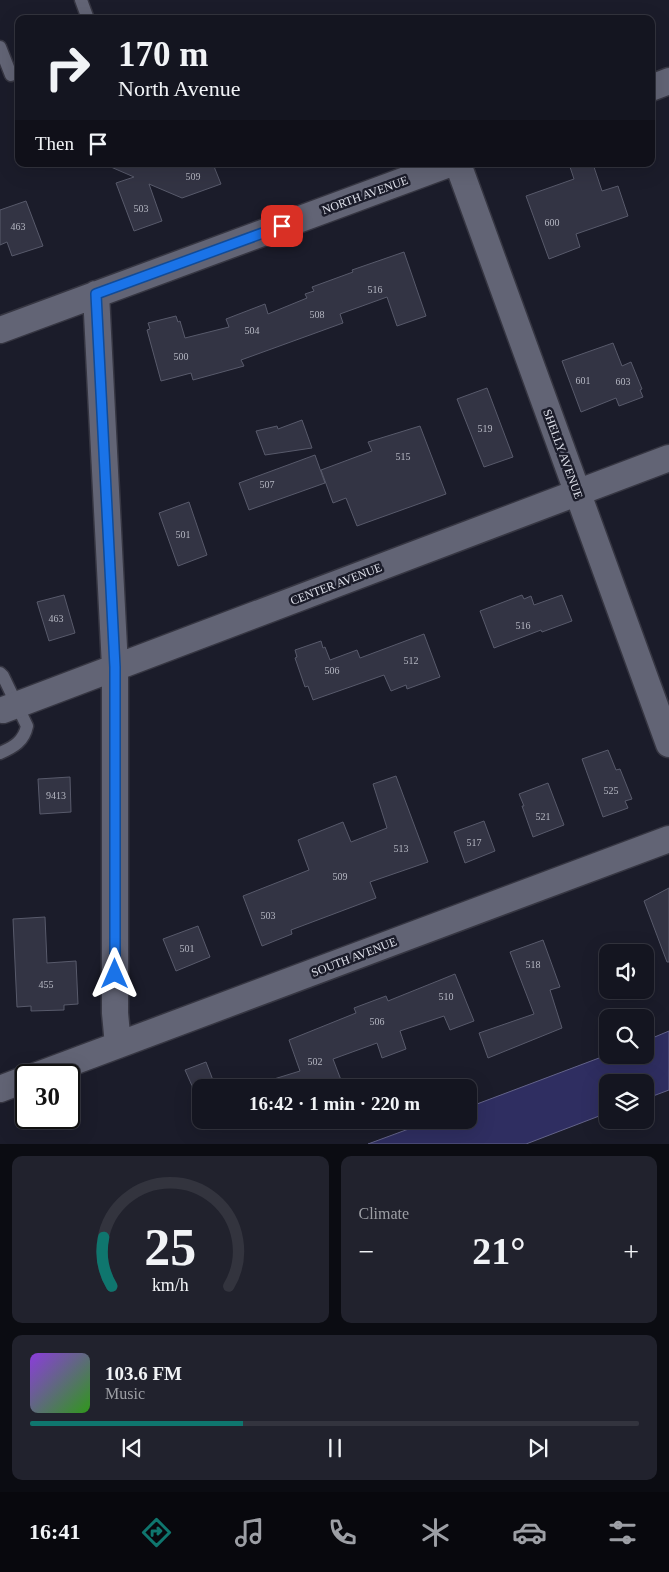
<!DOCTYPE html>
<html lang="en">
<head>
<meta charset="utf-8">
<style>
  :root { --surface:#141520; --page:#21222d; --text:#f1f3f6; --muted:#9d9fa5; --line:#33343e; --accent:#0f766e }
  body { margin:0; font-family:Georgia,serif; background:var(--page); color:var(--text); height:100vh; display:flex; flex-direction:column; font-size:19px; white-space:nowrap }
  * { box-sizing:border-box; margin:0 }
  p { font-size:16px; color:var(--muted) }
  .icon { flex:none; width:28px; height:28px; fill:none; stroke:currentColor; stroke-width:2; stroke-linecap:round; stroke-linejoin:round }
  .map { position:relative; height:1144px; overflow:hidden }
  .details { display:flex; flex-direction:column; gap:12px; padding:12px; background:#0b0c12; flex:1 }
  .details>* { flex:none }
  .hud { position:absolute; left:15px; top:15px; width:640px; height:152px; border-radius:10px; box-shadow:0 5px 20px #0002,0 0 0 1px var(--line); background:#141520; color:var(--text); overflow:hidden }
  .tools { position:absolute; left:599px; top:944px; display:grid; gap:10px }
  .tools a { display:grid; place-items:center; width:55px; height:55px; border-radius:10px; background:var(--surface); box-shadow:0 5px 20px #0002,0 0 0 1px var(--line); font-size:25px }
  .speed { position:absolute; left:15px; top:1064px; display:flex; gap:10px; font-size:25px; font-weight:700; text-align:center }
  .speed>* { display:grid; place-content:center; width:65px; height:65px; border-radius:50%; background:var(--surface); box-shadow:0 5px 20px #0002,0 0 0 1px var(--line); line-height:1 }
  .speed .limit { border:2px solid #111; border-radius:8px; background:#fff; color:#111 }
  .pin { position:absolute; display:grid; place-items:center; width:42px; height:42px; color:#fff; margin:-21px; border-radius:10px; box-shadow:0 2px 8px #0006 }
  .me { position:absolute; width:55px; margin:-28px; rotate:0deg; stroke-linejoin:round; filter:drop-shadow(0 0 4px #0008) }
  .turn { display:flex; align-items:center; gap:18px; height:105px; padding:0 20px; font-size:22px }
  .turn .icon { width:65px; height:65px; stroke-width:2.5 }
  .turn b { display:block; font-size:35px; line-height:42px }
  .then { display:flex; align-items:center; height:48px; padding:0 20px; background:#0003; gap:10px; font-size:19px }
  .big { font-size:38px; font-weight:700; line-height:1.1 }
  .details .widget { flex:1; display:flex; flex-direction:column; justify-content:center; gap:8px; min-width:0; padding:0 18px; border-radius:10px; background:var(--page) }
  .details .dial { align-items:center; gap:0 }
  .dial svg { height:130px; overflow:visible; fill:none; stroke:var(--line); stroke-width:7; stroke-linecap:round; text-anchor:middle }
  .dial text { fill:var(--text); stroke:none }
  .song { display:flex; align-items:center; gap:15px }
  .cover { width:60px; height:60px; border-radius:8px; background:linear-gradient(135deg,hsl(270 70% 55%),hsl(110 70% 35%)) }
  .played { height:5px; border-radius:2px; background:linear-gradient(90deg,var(--accent) 35%,var(--line) 35%) }
  .keys { display:flex; justify-content:space-around; direction:ltr }
  .heat { display:flex; justify-content:space-between; align-items:center; font-size:28px; direction:ltr }
  .details .tiles { flex:1; display:grid; gap:12px; grid-template-columns:1fr 1fr }
  .widget:last-child { grid-column:span 2 }
  .trip { position:absolute; left:192px; top:1079px; width:285px; height:50px; border-radius:10px; background:var(--surface); box-shadow:0 5px 20px #0002,0 0 0 1px var(--line); font-weight:700; line-height:50px; text-align:center }
  .menu { display:flex; height:80px; justify-content:space-around; align-items:center; background:#08080d; color:var(--muted) }
  .menu .icon { width:35px; height:35px }
  .menu .selected { color:var(--accent) }
  .menu b { font-size:22px; color:var(--text) }
  .map>svg:first-child { display:block }
</style>
</head>
<body>
<div class="map">
<svg width="669" height="1145" viewBox="0 0 669 1145">
  <rect width="100%" height="100%" fill="#1b1c2a"/>
  <path fill="#2f2e61" stroke="#64648a" d="M669 1031V1090L645 1099V1082H608L607 1113 526 1144H368L433 1120H469V1107L607 1055H645V1041Z"/>
  <path fill="#333444" stroke="#585a6b" d="M104 164H213L221 184 182 198 149 184 162 221 134 231 116 183 134 177Z
    M569 164H593L602 191 618 186 628 216 576 234 580 247 549 259 526 196 574 179Z
    M26 201 43 246 12 256 7 242 0 245V210Z
    M404 252 426 316 397 326 387 297 340 314 343 323 241 360 244 366 193 380 191 373 161 381 147 330 150 329 148 323 176 316 178 322 180 321 185 338 229 327 226 319 265 304 268 314 307 298 305 294 314 291 312 287 353 272 352 270Z
    M613 343 622 366 631 362 642 389 640 390 643 397 619 406 616 398 581 412 562 361Z
    M487 388 513 457 484 467 457 399Z
    M302 420 312 448 265 455 256 431 277 426 278 429Z
    M420 426 446 494 357 526 346 498 333 503 321 470 372 451 368 442Z
    M315 455 325 483 249 510 239 483Z
    M189 502 207 555 178 566 159 513Z
    M64 595 75 633 49 641 37 602Z
    M522 595 524 599 531 596 534 605 562 595 572 621 542 632 541 630 494 648 480 611Z
    M424 634 440 677 407 689 406 685 391 691 384 675 313 700 308 686 305 687 295 658 297 657 295 650 321 641 323 648 325 647 330 660 357 650 360 658Z
    M608 750 616 770 620 769 632 799 625 801 628 808 603 817 582 759Z
    M396 776 428 862 370 882 376 898 291 930 292 934 262 946 243 896 309 870 298 840 343 822 351 842 387 828 373 784Z
    M70 777 71 812 40 814 38 779Z
    M548 783 564 825 533 837 522 806H524L519 794Z
    M484 821 495 851 465 863 454 832Z
    M669 888V962H667L644 901Z
    M45 917 47 963 76 961 78 1004 64 1005V1010L31 1011V1006L17 1007 13 919Z
    M198 926 210 957 176 971 163 939Z
    M543 940 560 987 550 990 562 1028 488 1058 479 1033 534 1014 510 952Z
    M455 974 474 1021 450 1030 444 1016 400 1031 406 1049 382 1058 377 1043 333 1059 344 1088H262L261 1083 300 1071 289 1040 356 1013 354 1008 386 996 388 1001Z
    M206 1062 216 1088H193L185 1070Z"/>
  <g fill="none" stroke-linecap="round" stroke-linejoin="round">
    <g stroke="#363642" stroke-width="15">
      <path id="service" d="M81 0 88 19
        M0 47 11 75
        M0 673 3 676 27 726C24 741 14 747 0 753"/>
    </g>
    <g stroke="#363642" stroke-width="29">
      <path id="minor" d="M651 88 669 81
        M458 164 669 744
        M96 294 115 667V1013L118 1045
        M0 330 449 164
        M3 710 669 458
        M38 1075 669 839
        M0 1089 26 1079"/>
    </g>
    <use href="#service" stroke="#626475" stroke-width="12"/>
    <use href="#minor" stroke="#626475" stroke-width="26"/>
  </g>
  <g fill="none" stroke-linecap="round" stroke-linejoin="round">
    <g stroke="#114b97" stroke-width="12">
      <path id="route" d="M115 974V667L96 294 282 226"/>
    </g>
    <use href="#route" stroke="#1a73e8" stroke-width="9"/>
  </g>
  <g text-anchor="middle" dominant-baseline="central" stroke-width="5" stroke-linejoin="round" paint-order="stroke">
    <g font-size="10" fill="#b4b6c1">
      <text x="193" y="176">509</text>
      <text x="141" y="208">503</text>
      <text x="552" y="222">600</text>
      <text x="18" y="226">463</text>
      <text x="375" y="289">516</text>
      <text x="317" y="314">508</text>
      <text x="252" y="330">504</text>
      <text x="181" y="356">500</text>
      <text x="583" y="380">601</text>
      <text x="623" y="381">603</text>
      <text x="485" y="428">519</text>
      <text x="403" y="456">515</text>
      <text x="267" y="484">507</text>
      <text x="183" y="534">501</text>
      <text x="56" y="618">463</text>
      <text x="523" y="625">516</text>
      <text x="411" y="660">512</text>
      <text x="332" y="670">506</text>
      <text x="611" y="790">525</text>
      <text x="56" y="795">9413</text>
      <text x="543" y="816">521</text>
      <text x="474" y="842">517</text>
      <text x="401" y="848">513</text>
      <text x="340" y="876">509</text>
      <text x="268" y="915">503</text>
      <text x="187" y="948">501</text>
      <text x="533" y="964">518</text>
      <text x="46" y="984">455</text>
      <text x="446" y="996">510</text>
      <text x="377" y="1021">506</text>
      <text x="315" y="1061">502</text>
    </g>
    <g font-size="12" fill="#dfe1eb" stroke="#1b1c2a">
      <text transform="translate(365 195) rotate(-20)">NORTH AVENUE</text>
      <text transform="translate(563 454) rotate(70)">SHELLY AVENUE</text>
      <text transform="translate(336 584) rotate(-21)">CENTER AVENUE</text>
      <text transform="translate(354 957) rotate(-21)">SOUTH AVENUE</text>
    </g>
  </g>
</svg>
<div class="tools">
<a><svg class="icon" aria-label="sound" viewBox="0 0 24 24"><path d="M4 9h4l5-4v14l-5-4H4zM17 9q2 3 0 6"/></svg></a>
<a><svg class="icon" aria-label="search" viewBox="0 0 24 24"><circle cx="10" cy="10" r="6"/><path d="M15 15l6 6"/></svg></a>
<a><svg class="icon" aria-label="layers" viewBox="0 0 24 24"><path d="M12 4l9 5-9 5-9-5zM3 14l9 5 9-5"/></svg></a>
</div>
<div class="speed"><div class="limit">30</div></div>
<div class="pin" style="left:282px;top:226px;background:#d93025"><svg class="icon" aria-label="arrive" viewBox="0 0 24 24"><path d="M6 21V4h12l-3 4 3 4H6"/></svg></div>
<svg class="me" style="left:115px;top:974px" viewBox="-20 -20 40 40"><path d="M0-17L14 15 0 8-14 15z" fill="#1a73e8" stroke="#fff" stroke-width="4"/></svg>
<div class="trip">16:42 · 1 min · 220 m</div>
<div class="hud">
<div class="turn"><svg class="icon" aria-label="right" viewBox="0 0 24 24"><path d="M7 20v-9h11M14 6l5 5-5 5"/></svg><div><b>170 m</b>North Avenue</div></div>
<div class="then">Then<svg class="icon" aria-label="arrive" viewBox="0 0 24 24"><path d="M6 21V4h12l-3 4 3 4H6"/></svg></div>
</div>
</div>
<section class="details">
<div class="tiles">
<div class="widget dial"><svg viewBox="0 0 100 80">
<path d="M14 69A42 42 0 1 1 86 69"/>
<path d="M14 69A42 42 0 0 1 9 39" stroke="#0f766e"/>
<text x="50" y="56" font-size="32" font-weight="700">25</text>
<text x="50" y="72" font-size="11">km/h</text>
</svg></div>
<div class="widget"><p>Climate</p>
<div class="heat"><a>−</a><b class="big">21°</b><a>+</a></div>
</div>
<div class="widget">
<div class="song"><i class="cover"></i><div><b>103.6 FM</b><p>Music</p></div></div>
<div class="played"></div>
<div class="keys"><svg class="icon" aria-label="previous" viewBox="0 0 24 24"><path d="M18 5L8 12l10 7zM5 5v14"/></svg><svg class="icon" aria-label="pause" viewBox="0 0 24 24"><path d="M8 5v14M16 5v14"/></svg><svg class="icon" aria-label="next" viewBox="0 0 24 24"><path d="M6 5l10 7-10 7zM19 5v14"/></svg></div>
</div>
</div>
</section>
<nav class="menu">
<b>16:41</b>
<svg class="icon selected" aria-label="directions" viewBox="0 0 24 24"><path d="M12 3l9 9-9 9-9-9zM9 14v-3h6M13 9l2 2-2 2"/></svg>
<svg class="icon" aria-label="music" viewBox="0 0 24 24"><path d="M9 18V5l10-2v13"/><circle cx="6" cy="18" r="3"/><circle cx="16" cy="16" r="3"/></svg>
<svg class="icon" aria-label="phone" viewBox="0 0 24 24"><path d="M5 4h4l2 5-3 2q2 4 5 5l2-3 5 2v4C11 20 4 13 5 4z"/></svg>
<svg class="icon" aria-label="climate" viewBox="0 0 24 24"><path d="M12 3v18M4 7l16 10M4 17L20 7"/></svg>
<svg class="icon" aria-label="car" viewBox="0 0 24 24"><path d="M5 17H2v-5l4-1 3-4h7l3 4 3 1v5h-3M9 17h6M6 11h13"/><circle cx="7" cy="17" r="2"/><circle cx="17" cy="17" r="2"/></svg>
<svg class="icon" aria-label="filters" viewBox="0 0 24 24"><path d="M4 7h16M4 17h16"/><circle cx="9" cy="7" r="2"/><circle cx="15" cy="17" r="2"/></svg>
</nav>
</body>
</html>
